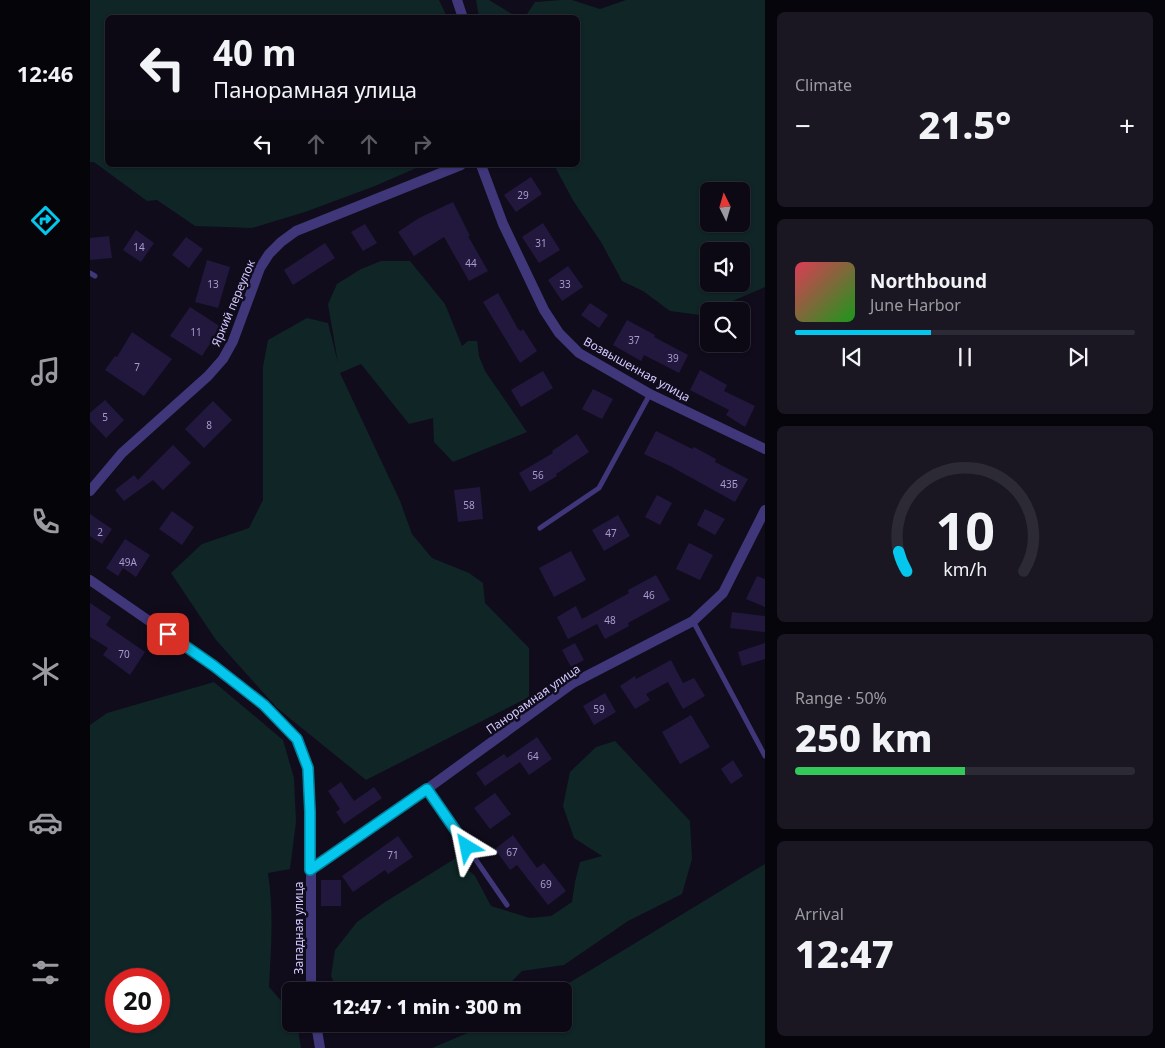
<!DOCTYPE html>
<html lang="en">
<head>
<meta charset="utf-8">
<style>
  :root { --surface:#0c0915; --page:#1a1722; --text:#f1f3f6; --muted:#9a9aa0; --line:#2c2a34; --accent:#05c6ed }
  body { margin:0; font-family:"Noto Sans",sans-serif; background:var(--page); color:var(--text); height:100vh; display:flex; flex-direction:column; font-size:19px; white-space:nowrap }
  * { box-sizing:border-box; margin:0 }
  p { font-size:16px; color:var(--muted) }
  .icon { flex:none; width:28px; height:28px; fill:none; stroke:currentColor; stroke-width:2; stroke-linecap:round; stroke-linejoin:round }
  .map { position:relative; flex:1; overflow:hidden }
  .drawer { display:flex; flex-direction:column; gap:12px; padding:12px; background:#07050c; width:400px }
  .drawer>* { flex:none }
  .banner { position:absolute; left:15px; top:15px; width:475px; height:152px; border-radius:8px; box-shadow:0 1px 4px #0004,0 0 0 1px var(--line); background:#0c0915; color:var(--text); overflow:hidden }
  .needle { width:32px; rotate:355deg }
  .controls { position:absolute; left:610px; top:182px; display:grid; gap:10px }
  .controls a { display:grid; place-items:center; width:50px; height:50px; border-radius:8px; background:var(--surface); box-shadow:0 1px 4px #0004,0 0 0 1px var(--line); font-size:25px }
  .speed { position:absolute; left:15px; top:968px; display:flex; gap:10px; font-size:25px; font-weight:700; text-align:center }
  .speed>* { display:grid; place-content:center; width:65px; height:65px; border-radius:50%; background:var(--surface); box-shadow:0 1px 4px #0004,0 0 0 1px var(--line); line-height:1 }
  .speed .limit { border:8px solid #d22; background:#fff; color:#111 }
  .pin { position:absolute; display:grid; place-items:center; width:42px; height:42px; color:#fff; margin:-21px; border-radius:10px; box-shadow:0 2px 8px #0006 }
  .me { position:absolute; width:55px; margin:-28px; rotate:325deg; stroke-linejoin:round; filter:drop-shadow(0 0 4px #0008) }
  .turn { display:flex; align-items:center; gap:18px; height:105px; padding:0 25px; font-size:22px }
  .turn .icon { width:65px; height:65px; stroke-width:2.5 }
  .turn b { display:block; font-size:35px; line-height:42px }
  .lanes { display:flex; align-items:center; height:48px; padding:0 25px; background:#0003; justify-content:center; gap:25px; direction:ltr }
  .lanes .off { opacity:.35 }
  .big { font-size:38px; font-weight:800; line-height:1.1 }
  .drawer .tile { flex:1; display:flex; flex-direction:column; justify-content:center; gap:8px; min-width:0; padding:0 18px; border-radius:8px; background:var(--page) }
  .drawer .dial { align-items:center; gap:0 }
  .dial svg { height:130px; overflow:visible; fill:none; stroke:var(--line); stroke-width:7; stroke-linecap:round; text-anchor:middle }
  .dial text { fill:var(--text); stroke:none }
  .song { display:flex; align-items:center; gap:15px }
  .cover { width:60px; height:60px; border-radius:8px; background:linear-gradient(135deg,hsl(350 70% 55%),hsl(120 70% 35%)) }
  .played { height:5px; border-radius:2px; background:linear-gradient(90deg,var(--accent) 40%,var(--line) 40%) }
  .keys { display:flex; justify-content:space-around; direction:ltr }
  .heat { display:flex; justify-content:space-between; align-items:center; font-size:28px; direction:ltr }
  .charge { height:8px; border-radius:4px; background:linear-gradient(90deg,#34c759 50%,var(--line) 0) }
  .trip { position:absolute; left:192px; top:982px; width:290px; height:50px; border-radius:8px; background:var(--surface); box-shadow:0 1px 4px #0004,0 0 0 1px var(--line); font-weight:800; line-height:50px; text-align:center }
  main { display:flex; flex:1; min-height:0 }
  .dock { display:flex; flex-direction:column; width:90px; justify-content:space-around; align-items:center; background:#050408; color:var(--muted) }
  .dock .icon { width:35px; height:35px }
  .dock .current { color:var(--accent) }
  .dock b { font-size:22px; color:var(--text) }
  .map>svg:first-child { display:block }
</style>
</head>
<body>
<main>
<nav class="dock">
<b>12:46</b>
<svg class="icon current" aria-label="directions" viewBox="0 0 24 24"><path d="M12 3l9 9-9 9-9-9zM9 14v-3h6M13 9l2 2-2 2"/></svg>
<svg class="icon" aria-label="music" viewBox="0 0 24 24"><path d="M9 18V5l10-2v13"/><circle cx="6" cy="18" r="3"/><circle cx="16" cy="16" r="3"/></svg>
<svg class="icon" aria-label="phone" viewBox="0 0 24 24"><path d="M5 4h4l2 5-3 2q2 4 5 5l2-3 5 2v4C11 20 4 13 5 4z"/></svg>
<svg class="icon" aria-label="climate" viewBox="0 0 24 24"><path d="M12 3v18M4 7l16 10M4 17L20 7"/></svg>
<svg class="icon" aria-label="car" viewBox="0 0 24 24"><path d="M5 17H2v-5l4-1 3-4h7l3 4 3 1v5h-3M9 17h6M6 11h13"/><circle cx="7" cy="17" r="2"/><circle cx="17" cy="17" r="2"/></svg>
<svg class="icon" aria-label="filters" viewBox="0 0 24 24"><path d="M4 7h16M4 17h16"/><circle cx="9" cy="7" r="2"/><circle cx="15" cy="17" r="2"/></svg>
</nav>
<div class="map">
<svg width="675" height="1048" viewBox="0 0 675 1048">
  <rect width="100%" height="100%" fill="#100c1c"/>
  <path fill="#0f2526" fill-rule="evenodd" d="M0 0H349L357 17 18 18V165H333L285 186 215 212 162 228 105 226 67 200 57 201 4 162H0Z
    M386 0H399L427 17H389Z
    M471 0H482L510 9 536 0H675V287L610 315 580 311 553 291 532 281 511 242 484 202 464 165H488V18L435 17 445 2ZM651 191V224H619V191ZM651 251V284H619V251Z
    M291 261H320L355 304 372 346 378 341H387L389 356 395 371 437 432 363 462 344 442 343 418 319 424 271 364 250 373 310 501 322 534 342 558 379 573 393 583 395 603 439 648V697L276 780 187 708 126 640 81 573 112 544 159 528 173 500V367L178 340 217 318 238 323 248 363 238 304 247 284 271 269Z
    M124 682 193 740 204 778 206 822 200 869 178 873C184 911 181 949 179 987L201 1012V1024H207L211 1048H0V725L17 713ZM26 979H69V1021H26Z
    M525 741 600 821 602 859 592 894 538 921 474 965 432 971 412 991H248L241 976 245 950 267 922 295 902 366 858 385 876 401 906 440 918 461 916 482 902 485 882 490 862 512 856 484 838 473 806 480 772 506 747Z
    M675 864V1048H342L399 1024H474V991H465C536 950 605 906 675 864Z"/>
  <path fill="#22183d" d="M441 177 452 194 426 212 414 195Z
    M363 202 380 236H378L398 271 379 281 354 237 324 256 308 232 329 218Z
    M453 223 470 250 449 263 432 237Z
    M275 224 287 243 273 251 261 232Z
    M46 230 64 243 51 262 33 250Z
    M19 236 22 258 0 260V238Z
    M96 237 113 249 99 268 82 255Z
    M235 243 245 258 203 285 194 270Z
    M117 260 140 267 128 308 105 302Z
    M478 266 493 287 472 301 458 280Z
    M408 293 428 329 431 331 433 329 447 351 430 363 393 302Z
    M500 303 518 315 509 328 491 315Z
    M100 307 131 327 112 356 80 336Z
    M537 320 565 335 564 337 598 355 589 373 554 355 551 361 523 345Z
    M42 332 82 359 54 396 15 370 25 356 27 357Z
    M610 370 637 385 634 391 665 406 655 427 636 415 639 410 600 390Z
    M453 371 463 388 431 407 421 390Z
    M503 389 523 399 512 419 492 409Z
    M15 400 34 420 16 438 0 421V413Z
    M123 401 142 420 114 448 95 429Z
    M566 431 602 449 604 447 626 459 625 462 658 479 645 502 580 466 554 454Z
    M487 434 499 452 466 474 467 476 440 492 429 473 463 453 462 451Z
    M83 445 101 463 73 490 63 480 34 501 25 490 44 475 48 480Z
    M390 487 393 519 368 522 364 490Z
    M567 495 582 503 570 525 555 517Z
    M615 509 635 519 625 535 607 525Z
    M82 511 104 527 92 545 69 529Z
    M0 514 22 529 12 544 0 536Z
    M528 515 540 536 514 551 502 530Z
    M35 539 60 555 46 577 33 568 28 576 16 568Z
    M599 543 623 555 610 580 586 569Z
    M481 551 496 580 464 597 449 568Z
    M566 575 580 600 538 623 539 626 515 639 507 624 478 639 467 617 486 606 492 619 539 593 538 590Z
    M667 576 675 579V607L656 599Z
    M0 603 21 617 16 625 55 652 40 675 13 655 18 648 0 637Z
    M642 612 675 616V632L640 628Z
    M485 643 494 660 481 667 472 650Z
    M675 643V659L652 666 648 652Z
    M581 660 593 683 604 678 615 696 593 709 578 682 556 694 560 700 545 709 530 686 545 676 546 679Z
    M515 693 526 712 504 725 493 706Z
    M601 715 620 747 590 764 572 732Z
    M447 737 462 759 439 775 430 762 395 786 386 773 414 754 417 758Z
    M643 760 653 776 641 784 631 769Z
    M251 782 264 801 284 787 292 798 254 824 246 812 250 809 238 791Z
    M405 793 421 814 400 829 384 808Z
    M423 835 447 868 454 863 476 891 458 905 427 865 420 870 405 849Z
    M308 836 323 857 298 874 295 870 263 892 252 876Z
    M231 880H251V906H231Z"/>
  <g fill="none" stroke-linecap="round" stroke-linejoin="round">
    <path stroke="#3f377a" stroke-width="5" d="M0 273 5 276
      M450 528 509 488 560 394
      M603 621 675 756
      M337 789 417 905"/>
    <path stroke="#3f377a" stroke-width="10" d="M367 0 373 18
      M391 165 413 224 454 310 469 333 489 353 560 394 675 449
      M0 491 32 453 118 376 133 359 143 341 170 268 179 254 191 242 206 231 371 165
      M0 580 124 666 174 705 207 739 218 768 221 838V991
      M220 870 337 789 483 683 603 621 633 593 675 510
      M226 1024 230 1048"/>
  </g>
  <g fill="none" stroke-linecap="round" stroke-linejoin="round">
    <g stroke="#03819a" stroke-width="12">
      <path id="route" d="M78 634 124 666 174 705 207 739 218 768 220 812V870L337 789 377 847"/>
    </g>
    <use href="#route" stroke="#05c6ed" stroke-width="9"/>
  </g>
  <g text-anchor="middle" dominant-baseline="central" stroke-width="5" stroke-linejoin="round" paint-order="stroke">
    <g font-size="10" fill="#a69cce">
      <text x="433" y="195">29</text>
      <text x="451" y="243">31</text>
      <text x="49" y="247">14</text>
      <text x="381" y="263">44</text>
      <text x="123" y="284">13</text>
      <text x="475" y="284">33</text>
      <text x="106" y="332">11</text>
      <text x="544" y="340">37</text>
      <text x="583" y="358">39</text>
      <text x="47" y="367">7</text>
      <text x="15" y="417">5</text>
      <text x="119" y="425">8</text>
      <text x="448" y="475">56</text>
      <text x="639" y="484">43Б</text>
      <text x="379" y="505">58</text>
      <text x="10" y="532">2</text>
      <text x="521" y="533">47</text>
      <text x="38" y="562">49А</text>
      <text x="559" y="595">46</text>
      <text x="520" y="620">48</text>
      <text x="34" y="654">70</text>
      <text x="509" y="709">59</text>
      <text x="443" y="756">64</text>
      <text x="422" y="852">67</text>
      <text x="303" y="855">71</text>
      <text x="456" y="884">69</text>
    </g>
    <g font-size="12" fill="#d2c8fe" stroke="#100c1c">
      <text transform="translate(143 303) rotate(-67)">Яркий переулок</text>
      <text transform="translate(547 369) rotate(29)">Возвышенная улица</text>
      <text transform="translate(443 699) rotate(-35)">Панорамная улица</text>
      <text transform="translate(208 928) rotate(-90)">Западная улица</text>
    </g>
  </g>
</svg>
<div class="controls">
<a><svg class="needle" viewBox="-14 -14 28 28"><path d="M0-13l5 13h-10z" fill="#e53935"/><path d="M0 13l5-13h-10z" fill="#9a9aa0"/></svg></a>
<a><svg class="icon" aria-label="sound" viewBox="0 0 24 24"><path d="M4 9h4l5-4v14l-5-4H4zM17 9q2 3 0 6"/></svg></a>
<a><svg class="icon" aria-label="search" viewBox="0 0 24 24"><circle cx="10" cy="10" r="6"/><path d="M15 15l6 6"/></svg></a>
</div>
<div class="speed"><div class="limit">20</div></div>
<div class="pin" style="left:78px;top:634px;background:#d93025"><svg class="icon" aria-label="arrive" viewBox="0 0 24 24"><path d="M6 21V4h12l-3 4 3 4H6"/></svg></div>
<svg class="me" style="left:377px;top:847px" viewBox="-20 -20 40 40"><path d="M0-17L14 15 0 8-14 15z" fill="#05c6ed" stroke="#fff" stroke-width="4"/></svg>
<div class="trip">12:47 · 1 min · 300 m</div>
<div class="banner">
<div class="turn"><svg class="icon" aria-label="left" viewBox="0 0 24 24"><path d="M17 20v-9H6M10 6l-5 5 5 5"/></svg><div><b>40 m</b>Панорамная улица</div></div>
<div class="lanes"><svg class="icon" aria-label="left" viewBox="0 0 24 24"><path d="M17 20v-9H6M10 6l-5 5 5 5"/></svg><svg class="icon off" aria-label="ahead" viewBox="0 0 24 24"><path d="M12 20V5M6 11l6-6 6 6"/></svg><svg class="icon off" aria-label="ahead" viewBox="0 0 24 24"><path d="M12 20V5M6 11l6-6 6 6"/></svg><svg class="icon off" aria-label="right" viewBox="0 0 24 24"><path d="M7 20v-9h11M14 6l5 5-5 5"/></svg></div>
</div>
</div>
<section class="drawer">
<div class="tile"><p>Climate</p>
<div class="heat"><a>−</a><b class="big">21.5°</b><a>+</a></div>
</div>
<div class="tile">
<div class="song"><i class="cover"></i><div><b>Northbound</b><p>June Harbor</p></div></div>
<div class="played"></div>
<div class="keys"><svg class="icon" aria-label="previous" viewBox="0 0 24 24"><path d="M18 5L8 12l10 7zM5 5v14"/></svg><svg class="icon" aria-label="pause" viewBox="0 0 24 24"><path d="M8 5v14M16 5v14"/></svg><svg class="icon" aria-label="next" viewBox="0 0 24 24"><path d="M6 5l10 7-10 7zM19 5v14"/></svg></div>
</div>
<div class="tile dial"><svg viewBox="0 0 100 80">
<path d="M14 69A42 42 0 1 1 86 69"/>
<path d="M14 69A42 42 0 0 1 9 57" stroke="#05c6ed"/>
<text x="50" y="56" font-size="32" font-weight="700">10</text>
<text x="50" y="72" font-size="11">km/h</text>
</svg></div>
<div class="tile"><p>Range · 50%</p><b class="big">250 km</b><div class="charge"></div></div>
<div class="tile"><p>Arrival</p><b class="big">12:47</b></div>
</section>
</main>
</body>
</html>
